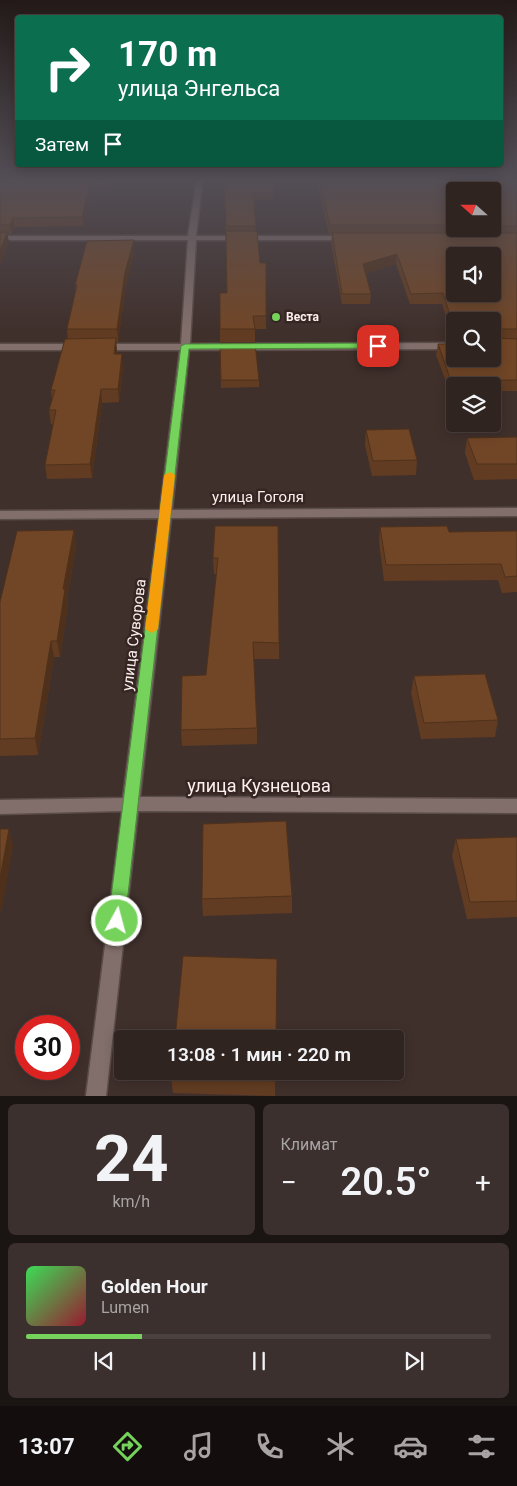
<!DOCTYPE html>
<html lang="ru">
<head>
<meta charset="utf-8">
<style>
  :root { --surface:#302421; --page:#3c302e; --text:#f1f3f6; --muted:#a8a4a5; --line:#4b413f; --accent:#75d25b }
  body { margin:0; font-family:Roboto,sans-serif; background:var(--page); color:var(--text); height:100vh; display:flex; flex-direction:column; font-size:19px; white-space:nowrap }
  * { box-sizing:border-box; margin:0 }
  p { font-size:16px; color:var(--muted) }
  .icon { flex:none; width:28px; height:28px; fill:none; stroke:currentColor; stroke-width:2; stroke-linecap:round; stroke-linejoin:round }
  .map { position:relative; height:1096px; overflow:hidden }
  .side { display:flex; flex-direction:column; gap:8px; padding:8px; background:#1a1412; flex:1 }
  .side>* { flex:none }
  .top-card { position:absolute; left:15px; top:15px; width:488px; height:152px; border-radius:5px; box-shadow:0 2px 12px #0003,0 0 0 1px var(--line); background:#0b6e4f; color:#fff; overflow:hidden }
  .needle { width:32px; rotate:291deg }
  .fabs { position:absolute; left:446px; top:182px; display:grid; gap:10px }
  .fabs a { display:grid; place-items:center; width:55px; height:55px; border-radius:5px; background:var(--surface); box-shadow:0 2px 12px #0003,0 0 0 1px var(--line); font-size:25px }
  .speed { position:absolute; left:15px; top:1015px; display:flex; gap:10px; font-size:25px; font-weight:700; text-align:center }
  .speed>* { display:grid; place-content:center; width:65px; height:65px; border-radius:50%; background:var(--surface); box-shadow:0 2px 12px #0003,0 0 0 1px var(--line); line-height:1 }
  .speed .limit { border:8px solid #d22; background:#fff; color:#111 }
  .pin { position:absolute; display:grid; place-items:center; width:42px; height:42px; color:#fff; margin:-21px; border-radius:10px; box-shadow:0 2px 8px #0006 }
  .me { position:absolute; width:55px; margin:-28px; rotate:7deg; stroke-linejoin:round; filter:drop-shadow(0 0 4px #0008) }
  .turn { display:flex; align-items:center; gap:18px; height:105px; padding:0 20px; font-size:22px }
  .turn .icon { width:65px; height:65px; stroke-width:2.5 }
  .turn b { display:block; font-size:35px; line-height:42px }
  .then { display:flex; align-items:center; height:48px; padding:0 20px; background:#0003; gap:10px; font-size:19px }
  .big { font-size:38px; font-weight:600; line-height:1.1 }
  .side .tile { flex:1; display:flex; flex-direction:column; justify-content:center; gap:8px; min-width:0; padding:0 18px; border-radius:8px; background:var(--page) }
  .side .dial { align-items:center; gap:0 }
  .dial b { font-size:65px; line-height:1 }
  .song { display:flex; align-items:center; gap:15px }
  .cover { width:60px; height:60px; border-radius:8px; background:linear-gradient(135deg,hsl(130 70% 55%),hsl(350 70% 35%)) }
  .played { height:5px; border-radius:2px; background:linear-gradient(90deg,var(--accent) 25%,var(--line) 25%) }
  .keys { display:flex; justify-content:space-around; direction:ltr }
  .heat { display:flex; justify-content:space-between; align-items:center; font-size:28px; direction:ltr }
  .side .tiles { flex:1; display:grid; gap:8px; grid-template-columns:1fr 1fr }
  .tile:last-child { grid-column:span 2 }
  .trip { position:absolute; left:114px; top:1030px; width:290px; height:50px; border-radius:5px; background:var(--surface); box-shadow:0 2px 12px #0003,0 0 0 1px var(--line); font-weight:600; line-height:50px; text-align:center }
  .tabs { display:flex; height:80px; justify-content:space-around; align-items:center; background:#130e0d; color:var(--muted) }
  .tabs .icon { width:35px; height:35px }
  .tabs .selected { color:var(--accent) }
  .tabs b { font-size:22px; color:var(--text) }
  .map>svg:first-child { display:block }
</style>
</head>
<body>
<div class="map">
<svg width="517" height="1096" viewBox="0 0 517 1096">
  <rect width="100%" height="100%" fill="#40302c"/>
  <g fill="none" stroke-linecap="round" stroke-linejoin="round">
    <g stroke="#5a4c49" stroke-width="3">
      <path id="minor" d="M197 178H203L196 236H347L351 238 347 240H196L190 344 455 343V349L189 350 172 510 517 508V516L171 518 140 797 517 799V813L138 811 106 1096H86L122 811 0 814V800L123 798 159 518 0 519V511L160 510 180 350H100L95 347 100 344H181L188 240H0V236H188Z
        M0 344H80L85 347 80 350H0Z"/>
    </g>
    <use href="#minor" fill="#826f6b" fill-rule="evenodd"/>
  </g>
  <path fill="#613c22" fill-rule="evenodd" d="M0 178H113L109 187H92L83 226 14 227 12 234H7L9 242 0 264Z
    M274 178V200H254L256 231 260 263H266V329H255V342H220V293H227L224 183Z
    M316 178H517V391H492V386H455V392H450L436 355 438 344 492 359 455 321V342L454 341 442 304H410L396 264 366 273 371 294 370 304H342L331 243 332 235H329ZM455 191H492V229H455Z
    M134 240V252L126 285 118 342H116L117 354 123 367 119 402 102 403 92 478 47 479 45 465 53 424H51L49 410 52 400 51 390 68 339 67 329 75 293V285Z
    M220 343 259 380V387L221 388Z
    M366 430 417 460 416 475 372 476 365 445Z
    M517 437V479L474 480 465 453 467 438Z
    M215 526 279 643V659H253L257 728V744L182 746 181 730 206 675 217 574H214L213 558Z
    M380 527 449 532 517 531V592L502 593 498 580 384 581 379 542Z
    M74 530 76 546 67 599 68 605 60 657H54L38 755 0 756V602Z
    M414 676 498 720 495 737 421 739 411 693Z
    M517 837V917L467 919 452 856 456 839Z
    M292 896V913L203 916 202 899Z
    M275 1071V1096L173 1093 171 1077Z"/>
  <path fill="#4f311b" d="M91 178 92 187 83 226 82 217Z
    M108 178H113L109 187Z
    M13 218 14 227 12 234 10 225Z
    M7 233 9 242 0 264V251Z
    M134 240V252L126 285 118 342 117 329 125 272Z
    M397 254 396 264 362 274 363 264Z
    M116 338 117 351 115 367 114 354Z
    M122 354 123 367 119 402 118 389Z
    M101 389 102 403 92 478 90 464Z
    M74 530 76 546 67 599 68 605 60 657 57 641 63 589Z
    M51 641 54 657 38 755 35 738Z
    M9 829 13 846 1 913 0 909V878Z"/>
  <path fill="#714627" stroke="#4f311b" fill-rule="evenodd" d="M0 178H108H91L82 217 13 218 10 225H0Z
    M225 178H274V193H253L256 226H226L224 183Z
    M318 178H517V226H492V191H455V225H330Z
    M226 231H257L260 263H266V316H253L255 329H220V293H227Z
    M0 232 7 233 0 251Z
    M332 233H517V329H494L492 330V321H455V330L443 293 411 294 397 254 363 264 371 294H342ZM455 256H492V294H455Z
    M134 240 125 272 117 329H67L77 285H75L87 241Z
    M116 338 114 354H122L118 389H101L90 464 45 465 56 410H49L55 390H51L65 339Z
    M492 338 517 339V380L451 381 438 344H455V359H492Z
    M220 343H255L259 380H221Z
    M409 429 417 460 373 461 366 430Z
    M517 437V464H477L467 438Z
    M215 526H278L279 643 253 642 257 728 181 730 182 676 206 675 218 558H213Z
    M447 526 449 532 517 531V576L505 577 501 564 386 565 380 527Z
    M74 530 63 589H65L57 641H51L35 738 0 739V602L17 531Z
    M485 674 498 720 424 723 414 676Z
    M286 821 292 896 202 899 203 824Z
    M0 829H9L0 878Z
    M517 837V901L470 902 456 839Z
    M183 956 277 959 276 1039H175Z
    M172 1071H275V1081L171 1077Z"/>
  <linearGradient id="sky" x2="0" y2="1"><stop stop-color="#231a18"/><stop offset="0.54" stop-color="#534e56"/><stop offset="1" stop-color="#534e56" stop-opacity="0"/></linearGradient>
  <rect width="517" height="331" fill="url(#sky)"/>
  <path fill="#75d25b" stroke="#4c883b" d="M378 343 381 344V348L189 349 125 921 122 926 117 928 111 926 108 921 181 346 185 344Z"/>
  <path fill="#f59e0b" d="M170 472 175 475 158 629 152 633 145 629 164 475Z"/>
  <circle fill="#75d25b" stroke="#362623" stroke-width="2" cx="276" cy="317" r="5"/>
  <g text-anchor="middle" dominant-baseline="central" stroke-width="5" stroke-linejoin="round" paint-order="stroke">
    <g font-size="12" font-weight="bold" fill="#fbf0ee" stroke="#362623" text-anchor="start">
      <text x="286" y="317">Веста</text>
    </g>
    <g font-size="15" fill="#fbf0ee" stroke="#362623">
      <text x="258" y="497">улица Гоголя</text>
      <text transform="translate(134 635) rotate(-83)">улица Суворова</text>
    </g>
    <g font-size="18" fill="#fbf0ee" stroke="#362623">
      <text x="259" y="785">улица Кузнецова</text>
    </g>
  </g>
</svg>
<div class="fabs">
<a><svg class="needle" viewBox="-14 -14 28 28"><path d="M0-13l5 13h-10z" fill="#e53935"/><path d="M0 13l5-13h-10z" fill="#a8a4a5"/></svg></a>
<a><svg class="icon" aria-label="sound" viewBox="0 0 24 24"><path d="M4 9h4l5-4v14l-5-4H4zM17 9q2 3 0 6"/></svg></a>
<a><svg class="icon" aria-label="search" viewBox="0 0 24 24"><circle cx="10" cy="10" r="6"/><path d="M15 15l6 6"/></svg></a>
<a><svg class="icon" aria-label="layers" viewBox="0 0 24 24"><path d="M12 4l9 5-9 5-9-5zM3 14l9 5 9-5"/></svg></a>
</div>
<div class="speed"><div class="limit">30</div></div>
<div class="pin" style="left:378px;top:346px;background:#d93025"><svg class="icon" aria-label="arrive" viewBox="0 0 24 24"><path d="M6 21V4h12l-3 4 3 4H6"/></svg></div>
<svg class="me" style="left:117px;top:921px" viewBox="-20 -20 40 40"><circle r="17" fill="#75d25b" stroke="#fff" stroke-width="3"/><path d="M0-11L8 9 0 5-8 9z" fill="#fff"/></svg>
<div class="trip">13:08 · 1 мин · 220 m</div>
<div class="top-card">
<div class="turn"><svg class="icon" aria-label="right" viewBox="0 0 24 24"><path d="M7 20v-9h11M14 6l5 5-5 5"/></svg><div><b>170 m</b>улица Энгельса</div></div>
<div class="then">Затем<svg class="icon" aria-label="arrive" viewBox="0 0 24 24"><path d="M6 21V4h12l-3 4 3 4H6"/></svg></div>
</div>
</div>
<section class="side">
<div class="tiles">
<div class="tile dial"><b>24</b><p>km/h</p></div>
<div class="tile"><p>Климат</p>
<div class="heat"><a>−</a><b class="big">20.5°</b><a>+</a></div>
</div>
<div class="tile">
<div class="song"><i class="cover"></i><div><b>Golden Hour</b><p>Lumen</p></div></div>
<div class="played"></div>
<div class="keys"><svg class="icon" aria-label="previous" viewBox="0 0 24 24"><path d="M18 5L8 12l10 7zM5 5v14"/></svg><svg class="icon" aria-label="pause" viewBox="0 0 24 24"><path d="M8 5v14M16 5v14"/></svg><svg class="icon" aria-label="next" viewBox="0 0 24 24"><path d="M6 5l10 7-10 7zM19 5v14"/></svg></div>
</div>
</div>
</section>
<nav class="tabs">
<b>13:07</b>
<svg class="icon selected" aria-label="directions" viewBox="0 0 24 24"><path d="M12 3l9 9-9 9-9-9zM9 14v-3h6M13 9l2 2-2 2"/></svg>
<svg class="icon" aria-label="music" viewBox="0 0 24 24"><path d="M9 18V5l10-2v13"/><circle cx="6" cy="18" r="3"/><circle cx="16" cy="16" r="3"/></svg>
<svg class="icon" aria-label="phone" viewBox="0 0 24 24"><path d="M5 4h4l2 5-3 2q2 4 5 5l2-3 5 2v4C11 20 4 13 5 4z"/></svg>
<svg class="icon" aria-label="climate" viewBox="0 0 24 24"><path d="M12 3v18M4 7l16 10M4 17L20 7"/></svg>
<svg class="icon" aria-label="car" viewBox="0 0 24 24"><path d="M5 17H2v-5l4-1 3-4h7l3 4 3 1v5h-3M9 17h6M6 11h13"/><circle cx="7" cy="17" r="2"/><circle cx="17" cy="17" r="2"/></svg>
<svg class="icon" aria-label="filters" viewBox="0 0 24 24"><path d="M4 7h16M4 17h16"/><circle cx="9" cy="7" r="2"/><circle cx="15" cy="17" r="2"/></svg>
</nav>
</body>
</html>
